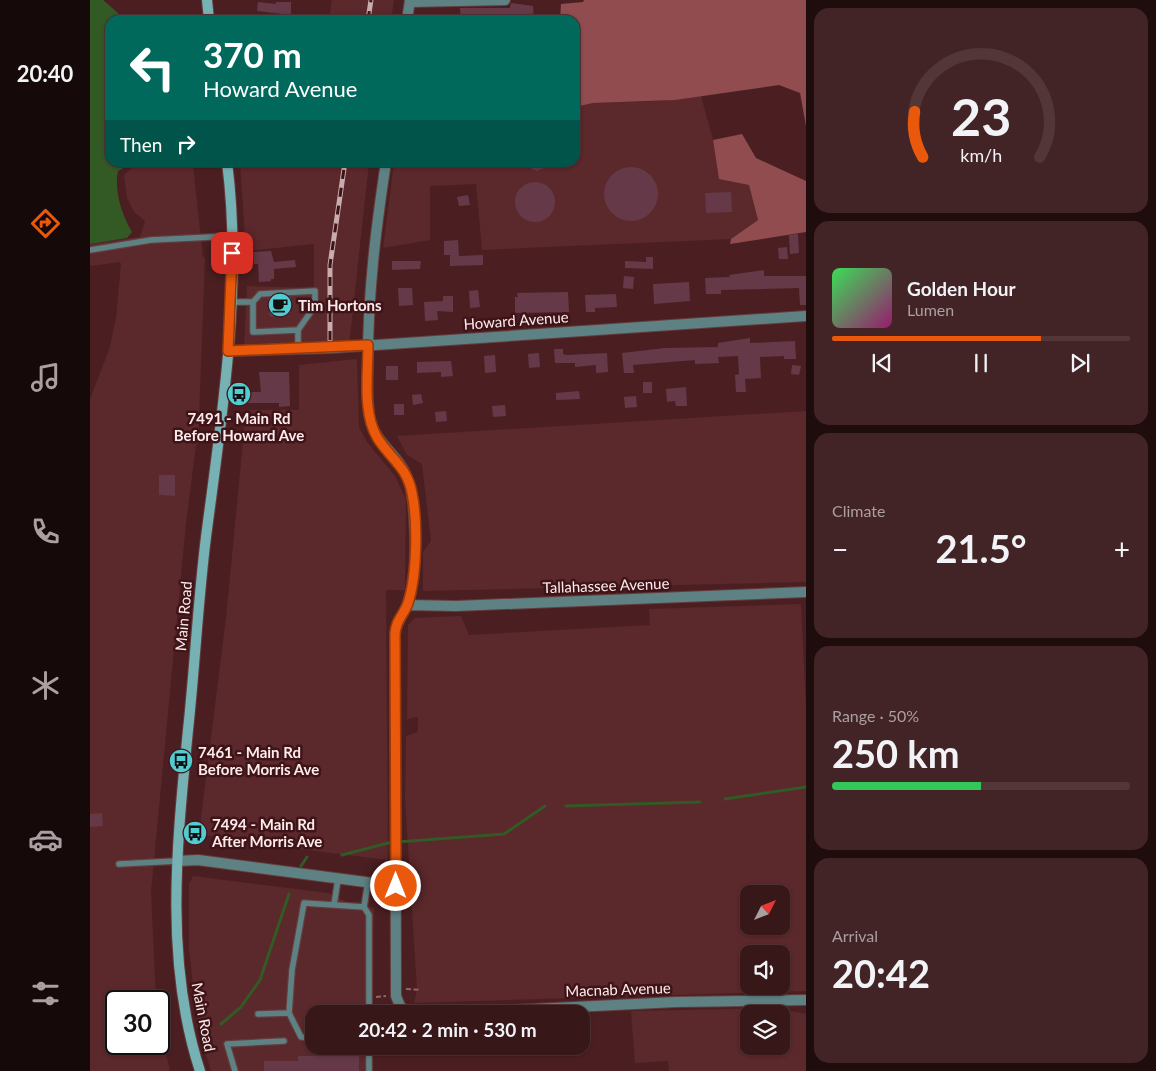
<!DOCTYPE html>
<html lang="en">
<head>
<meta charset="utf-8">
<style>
  :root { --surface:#381719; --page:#432426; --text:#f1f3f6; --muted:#ab9fa2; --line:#523638; --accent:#ea580c }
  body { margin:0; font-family:Lato,sans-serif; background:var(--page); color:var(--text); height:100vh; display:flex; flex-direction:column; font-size:19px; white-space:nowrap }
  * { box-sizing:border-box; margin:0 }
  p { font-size:16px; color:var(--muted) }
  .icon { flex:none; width:28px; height:28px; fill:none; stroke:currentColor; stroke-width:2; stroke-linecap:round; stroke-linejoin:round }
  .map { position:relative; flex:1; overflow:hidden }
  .side { display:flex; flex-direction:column; gap:8px; padding:8px; background:#1f0d0e; width:350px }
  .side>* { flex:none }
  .banner { position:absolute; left:15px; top:15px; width:475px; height:152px; border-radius:15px; box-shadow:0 1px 4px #0004,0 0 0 1px var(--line); background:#00695c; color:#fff; overflow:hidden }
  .needle { width:32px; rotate:48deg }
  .buttons { position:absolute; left:650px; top:885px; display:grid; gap:10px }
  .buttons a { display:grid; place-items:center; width:50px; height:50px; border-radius:10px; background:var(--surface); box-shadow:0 1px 4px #0004,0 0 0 1px var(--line); font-size:25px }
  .speed { position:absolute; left:15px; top:990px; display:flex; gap:10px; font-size:25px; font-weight:700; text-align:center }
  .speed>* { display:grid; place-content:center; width:65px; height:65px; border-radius:50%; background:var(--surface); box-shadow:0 1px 4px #0004,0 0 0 1px var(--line); line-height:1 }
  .speed .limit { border:2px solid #111; border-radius:8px; background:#fff; color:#111 }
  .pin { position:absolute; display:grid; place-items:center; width:42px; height:42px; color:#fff; margin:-21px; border-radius:10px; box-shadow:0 2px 8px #0006 }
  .me { position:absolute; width:55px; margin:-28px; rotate:0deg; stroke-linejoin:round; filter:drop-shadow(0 0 4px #0008) }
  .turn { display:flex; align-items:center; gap:18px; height:105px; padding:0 15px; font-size:22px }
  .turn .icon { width:65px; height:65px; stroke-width:2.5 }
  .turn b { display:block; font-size:35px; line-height:42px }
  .then { display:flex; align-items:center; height:48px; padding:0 15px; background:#0003; gap:10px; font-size:19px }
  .big { font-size:38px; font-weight:700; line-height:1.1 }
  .side .card { flex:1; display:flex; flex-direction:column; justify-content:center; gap:8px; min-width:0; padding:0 18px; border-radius:15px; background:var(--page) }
  .side .dial { align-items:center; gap:0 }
  .dial svg { height:130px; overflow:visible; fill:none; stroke:var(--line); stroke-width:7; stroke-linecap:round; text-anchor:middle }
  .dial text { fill:var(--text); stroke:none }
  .song { display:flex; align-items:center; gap:15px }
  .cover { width:60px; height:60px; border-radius:8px; background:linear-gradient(135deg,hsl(130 70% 55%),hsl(320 70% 35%)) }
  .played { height:5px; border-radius:2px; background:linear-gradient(90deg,var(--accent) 70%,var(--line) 70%) }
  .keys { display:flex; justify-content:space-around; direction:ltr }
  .heat { display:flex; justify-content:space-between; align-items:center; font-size:28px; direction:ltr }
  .charge { height:8px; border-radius:4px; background:linear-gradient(90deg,#34c759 50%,var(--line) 0) }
  .trip { position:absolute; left:215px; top:1005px; width:285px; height:50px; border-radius:15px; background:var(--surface); box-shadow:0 1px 4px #0004,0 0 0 1px var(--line); font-weight:700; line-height:50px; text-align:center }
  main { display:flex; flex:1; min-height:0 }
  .dock { display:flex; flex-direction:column; width:90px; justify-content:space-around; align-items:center; background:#16090a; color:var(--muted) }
  .dock .icon { width:35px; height:35px }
  .dock .current { color:var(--accent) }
  .dock b { font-size:22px; color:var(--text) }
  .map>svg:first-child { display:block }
</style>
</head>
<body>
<main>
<nav class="dock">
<b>20:40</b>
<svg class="icon current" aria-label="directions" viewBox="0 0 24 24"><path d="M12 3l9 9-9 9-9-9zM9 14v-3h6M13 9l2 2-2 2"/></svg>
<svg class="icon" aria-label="music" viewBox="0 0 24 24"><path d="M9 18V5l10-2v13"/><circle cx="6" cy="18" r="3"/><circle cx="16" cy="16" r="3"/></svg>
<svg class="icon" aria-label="phone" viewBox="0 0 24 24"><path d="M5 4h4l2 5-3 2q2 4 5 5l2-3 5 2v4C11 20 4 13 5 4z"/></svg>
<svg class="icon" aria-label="climate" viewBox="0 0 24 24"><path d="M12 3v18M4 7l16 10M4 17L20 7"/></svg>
<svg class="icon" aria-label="car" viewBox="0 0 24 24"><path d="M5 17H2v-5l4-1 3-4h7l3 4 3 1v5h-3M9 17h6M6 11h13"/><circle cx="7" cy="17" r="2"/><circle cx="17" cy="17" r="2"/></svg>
<svg class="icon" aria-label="filters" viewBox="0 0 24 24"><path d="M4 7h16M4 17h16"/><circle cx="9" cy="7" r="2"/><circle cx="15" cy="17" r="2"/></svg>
</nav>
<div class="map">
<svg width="716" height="1071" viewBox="0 0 716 1071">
  <rect width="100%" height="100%" fill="#4b1f21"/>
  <path fill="#5b282b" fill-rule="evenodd" d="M242 0H304L301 20H239Z
    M611 96 623 140 629 178 659 185 668 220 641 239 392 250 386 184 340 186V240L293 248 304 163 485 162V107L503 103 570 101Z
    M150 163H279L259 346 154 348 157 286 224 288V244L156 251Z
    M103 165 113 257 115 258 108 444 106 445 96 523 61 892 66 1001H26V1044H69V1024L80 1071H0V399L19 350 26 318 31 264 30 262 0 266V244L50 237 55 221 44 212 37 198 34 175 43 167Z
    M267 359 269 427 277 442 305 476 316 499 315 590H296L298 860 167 844 109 834 136 618 156 410H209V365Z
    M716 411V582L333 591V552L341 541 332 464 317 455 307 436Z
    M711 604 716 707V991L324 1003 327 990 315 798 316 736 328 732V717L317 719 318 625 325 618 371 616 379 635 560 625 559 609ZM659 894H691V926H659ZM659 954H691V986H659Z
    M103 876 238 893 259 903 284 908 283 1014H224V1046H283V1071H121L108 1029 99 949V884Z
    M685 1008 716 1014V1071H579L578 1061 545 1063 541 1011ZM659 1014H691V1046H659Z"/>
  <path fill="#904c4f" d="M494 0H716V126L710 93 689 85 585 100 503 103 485 107V20H470L471 4 493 2Z
    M652 134 666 158 716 181V232L640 244 641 239 668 220 659 185 629 179 623 140Z"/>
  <path fill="#335925" d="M0 0H13L36 20H20V162L57 163 41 164 28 171C24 191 32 215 42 232L37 238 0 244Z"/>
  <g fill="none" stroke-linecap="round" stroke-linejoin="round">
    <path stroke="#335925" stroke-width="3" d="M635 799 716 787
      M476 806 610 802
      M307 842 414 834 455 806
      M252 855 302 842
      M211 866 217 857
      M131 1024 151 1007 170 980 199 894"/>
  </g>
  <path fill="#663948" d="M168 2 186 4V2H201V15L167 11Z
    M421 3 443 6 444 20H371L370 8H420Z
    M426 162H467V163L447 171Z
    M514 194a27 27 0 1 1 54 0a27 27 0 1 1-54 0Z
    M425 202a20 20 0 1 1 40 0a20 20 0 1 1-40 0Z
    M641 192 642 212 616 213 615 193Z
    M378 195 380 205 369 206 367 197Z
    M708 234 709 253 700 254 699 235Z
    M368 240 369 256 393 255V265L360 266V255H354V241Z
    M697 247 698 259H689L688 248Z
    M181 251 184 262 205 260 206 267 184 269V279H181V281L169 282 168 264H164L163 252Z
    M556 257H563V269L535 268V261L556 262Z
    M302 261H331L330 269 302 270Z
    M674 270V276H716V305H710L709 288 631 290V294H616L615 278 640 277 639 275Z
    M534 276 544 277 543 289 533 288Z
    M599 282 600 301 564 304 563 284Z
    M308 288H322L323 305 309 306Z
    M388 290 390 307 380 308 379 291Z
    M478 292 479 312 425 313V297H428L427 293Z
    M526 294 527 307 505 308V312H496L495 295Z
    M353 296H363V312L347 311 348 320 335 321 334 302 353 301Z
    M201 297V313L181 317 179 314 178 298Z
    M660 338V343L705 341 706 359H694V356L670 357 671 378 655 379 656 392H646L645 375 649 374 648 356 628 357 629 363 605 364V360L543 365 544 373H534L532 353 575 348 628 347V343Z
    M464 349H473V354L477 355 517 353 518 372 506 373V365L485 367V363H465Z
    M449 353 450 367 439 368 438 354Z
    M405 355 406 372 395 373 394 356Z
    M361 361 363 376 351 377V372L327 373V362Z
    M702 365 711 366 709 375 701 374Z
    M296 366H308V380H296Z
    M169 372H199L200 406 189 407V403H156V392H171Z
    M553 382H562V393H553Z
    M596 387 597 406H586L585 401 577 402 576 389Z
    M489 391 490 399 466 400V393Z
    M331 394 333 403 323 405 322 395Z
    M546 396 547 407 535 408 534 397Z
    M304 404H314V415H304Z
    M415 405 416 416 403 417 402 406Z
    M356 411 357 421 346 422 345 412Z
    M69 475H85V496L69 495Z
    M12 813 13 826 0 827V814Z
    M269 1055V1071H174V1061H208V1056Z"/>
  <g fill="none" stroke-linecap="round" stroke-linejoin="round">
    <g stroke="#643c3d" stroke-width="8">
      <path id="service" d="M122 20H136
        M0 250 61 240 142 236
        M140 302H163
        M208 330 163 332V302L170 294 225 291V306L208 330V349
        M29 864 87 861
        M244 905 248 879
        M274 907 278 882
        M199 1013 211 1037 224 1038
        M168 1014 199 1013 202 970 214 903 274 907 279 915V1014
        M279 1046V1071
        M145 1071 137 1044 194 1041"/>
    </g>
    <g stroke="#643c3d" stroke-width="12">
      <path id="minor" d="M320 2 415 0
        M317 20 320 0
        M296 162C286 228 278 292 278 359 278 378 276 400 280 419 284 438 298 448 309 463 321 479 323 497 324 516 326 543 326 578 318 603 314 614 306 621 305 634L306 996 310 1006 319 1014
        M138 351 241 348 716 316
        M318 605 366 606 716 592
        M87 861 108 860 306 886
        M342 1014 586 1002 716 1000"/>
    </g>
    <g stroke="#643c3d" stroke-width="12">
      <path id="secondary" d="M117 0 119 20
        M110 1071C74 961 87 843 98 730 105 665 108 601 116 537 132 414 153 287 137 162"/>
    </g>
    <path stroke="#8b6869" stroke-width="2" stroke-dasharray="5 2.5" stroke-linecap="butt" d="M316 989 331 990
      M286 997 296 996"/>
    <use href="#service" stroke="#5e8283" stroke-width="5.5"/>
    <use href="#minor" stroke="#5e8283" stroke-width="10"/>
    <use href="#secondary" stroke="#76b2b4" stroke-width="10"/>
    <g stroke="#c7adae" stroke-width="5">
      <path id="rail" d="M278 20 281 0
        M240 340V265L255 162"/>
    </g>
    <use href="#rail" stroke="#3f1418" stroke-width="3" stroke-dasharray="9" stroke-linecap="butt"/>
  </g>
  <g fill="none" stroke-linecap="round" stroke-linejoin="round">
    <g stroke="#983908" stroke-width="12">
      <path id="route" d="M142 253 138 351 278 345C278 375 272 413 288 439 301 459 317 467 322 493 328 522 327 575 318 603 314 615 306 619 305 634L306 886"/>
    </g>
    <use href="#route" stroke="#ea580c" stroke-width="9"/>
  </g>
  <defs>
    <g id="cafe-disc" transform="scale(1.25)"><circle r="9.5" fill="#52ccd0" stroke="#3f1418"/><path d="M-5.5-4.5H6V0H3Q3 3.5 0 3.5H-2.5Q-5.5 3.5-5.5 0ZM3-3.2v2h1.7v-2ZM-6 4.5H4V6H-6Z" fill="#111"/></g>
    <g id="bus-disc" transform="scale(1.25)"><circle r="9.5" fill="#52ccd0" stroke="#3f1418"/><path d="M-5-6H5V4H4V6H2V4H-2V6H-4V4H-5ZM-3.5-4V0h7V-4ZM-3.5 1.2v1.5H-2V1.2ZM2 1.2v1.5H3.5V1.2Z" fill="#111"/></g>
  </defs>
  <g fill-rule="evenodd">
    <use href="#cafe-disc" x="190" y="305"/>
    <use href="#bus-disc" x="149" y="394"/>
    <use href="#bus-disc" x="91" y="761"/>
    <use href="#bus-disc" x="105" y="833"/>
  </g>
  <g text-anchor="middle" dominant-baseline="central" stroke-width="5" stroke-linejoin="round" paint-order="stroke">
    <g font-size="15" font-weight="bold" fill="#fdebeb" stroke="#3f1418" text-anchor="start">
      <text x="208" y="305">Tim Hortons</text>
      <text x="149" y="418" text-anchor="middle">7491 - Main Rd<tspan x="149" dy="17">Before Howard Ave</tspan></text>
      <text x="108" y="752">7461 - Main Rd<tspan x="108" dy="17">Before Morris Ave</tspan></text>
      <text x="122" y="824">7494 - Main Rd<tspan x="122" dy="17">After Morris Ave</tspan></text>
    </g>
    <g font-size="15" fill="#fdebeb" stroke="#3f1418">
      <text transform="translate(426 320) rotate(-4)">Howard Avenue</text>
      <text transform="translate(516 585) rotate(-2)">Tallahassee Avenue</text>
      <text transform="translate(93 616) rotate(-85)">Main Road</text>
      <text transform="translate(528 989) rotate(-2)">Macnab Avenue</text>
      <text transform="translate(114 1017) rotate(79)">Main Road</text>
    </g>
  </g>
</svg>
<div class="buttons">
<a><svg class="needle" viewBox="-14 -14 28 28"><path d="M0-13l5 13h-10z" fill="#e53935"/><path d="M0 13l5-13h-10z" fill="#ab9fa2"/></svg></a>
<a><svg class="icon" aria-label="sound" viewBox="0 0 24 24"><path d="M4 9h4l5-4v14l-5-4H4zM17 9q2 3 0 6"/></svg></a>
<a><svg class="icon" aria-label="layers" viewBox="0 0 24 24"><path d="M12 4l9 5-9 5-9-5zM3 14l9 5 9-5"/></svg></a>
</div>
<div class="speed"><div class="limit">30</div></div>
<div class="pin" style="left:142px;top:253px;background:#d93025"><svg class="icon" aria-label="arrive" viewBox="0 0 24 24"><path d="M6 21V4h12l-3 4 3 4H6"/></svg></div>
<svg class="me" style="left:306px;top:886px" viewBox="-20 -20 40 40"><circle r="17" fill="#ea580c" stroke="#fff" stroke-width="3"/><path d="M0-11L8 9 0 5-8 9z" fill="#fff"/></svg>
<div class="trip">20:42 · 2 min · 530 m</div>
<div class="banner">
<div class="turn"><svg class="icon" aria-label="left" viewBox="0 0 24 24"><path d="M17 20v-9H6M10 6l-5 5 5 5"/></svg><div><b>370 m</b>Howard Avenue</div></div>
<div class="then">Then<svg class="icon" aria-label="right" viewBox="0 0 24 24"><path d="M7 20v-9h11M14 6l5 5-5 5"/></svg></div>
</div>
</div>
<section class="side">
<div class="card dial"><svg viewBox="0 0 100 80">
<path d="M14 69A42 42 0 1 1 86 69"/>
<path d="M14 69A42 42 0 0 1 9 41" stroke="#ea580c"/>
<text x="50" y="56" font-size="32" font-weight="700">23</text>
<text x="50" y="72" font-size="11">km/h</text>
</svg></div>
<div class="card">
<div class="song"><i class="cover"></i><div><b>Golden Hour</b><p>Lumen</p></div></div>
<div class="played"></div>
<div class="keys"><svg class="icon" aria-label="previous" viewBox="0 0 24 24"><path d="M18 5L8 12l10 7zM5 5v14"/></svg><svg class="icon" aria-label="pause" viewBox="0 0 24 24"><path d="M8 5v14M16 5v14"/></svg><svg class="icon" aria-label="next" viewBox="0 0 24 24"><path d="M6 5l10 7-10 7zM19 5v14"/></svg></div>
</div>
<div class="card"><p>Climate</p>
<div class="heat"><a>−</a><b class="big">21.5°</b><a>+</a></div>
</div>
<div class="card"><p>Range · 50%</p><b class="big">250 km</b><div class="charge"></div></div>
<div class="card"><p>Arrival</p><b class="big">20:42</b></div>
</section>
</main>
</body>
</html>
